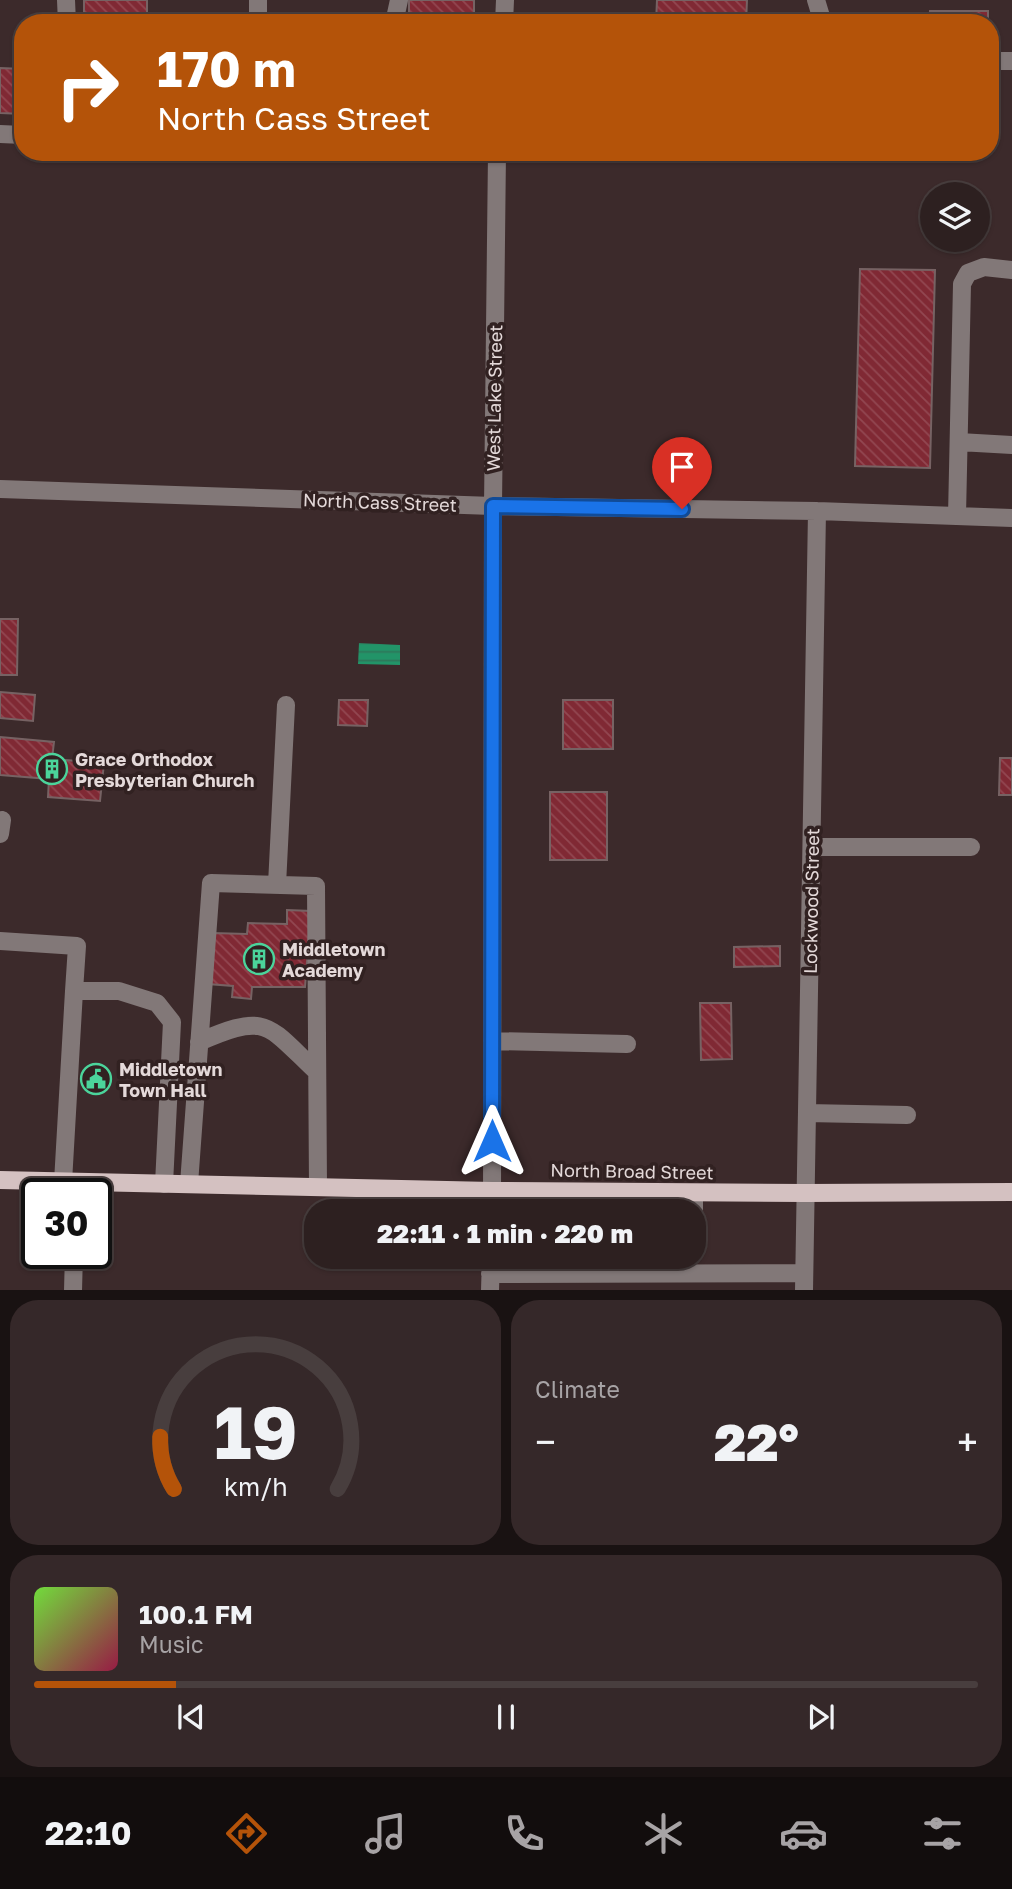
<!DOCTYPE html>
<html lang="en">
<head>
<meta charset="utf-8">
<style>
  :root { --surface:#2d2020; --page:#352829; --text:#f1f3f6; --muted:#a7a3a5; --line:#483e3e; --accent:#b45309 }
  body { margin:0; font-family:"Golos Text",sans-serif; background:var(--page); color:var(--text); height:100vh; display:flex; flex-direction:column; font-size:26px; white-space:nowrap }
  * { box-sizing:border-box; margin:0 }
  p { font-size:23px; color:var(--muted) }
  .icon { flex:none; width:38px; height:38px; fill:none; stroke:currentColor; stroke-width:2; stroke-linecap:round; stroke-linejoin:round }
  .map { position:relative; height:1290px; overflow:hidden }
  .drawer { display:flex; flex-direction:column; gap:10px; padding:10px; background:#191212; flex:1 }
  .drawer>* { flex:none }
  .banner { position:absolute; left:14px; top:14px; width:985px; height:147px; border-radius:28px; box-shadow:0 2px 5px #0004,0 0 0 2px var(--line); background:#b45309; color:#fff; overflow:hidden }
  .tools { position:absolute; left:920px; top:182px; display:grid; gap:14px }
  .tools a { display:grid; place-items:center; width:70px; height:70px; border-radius:50%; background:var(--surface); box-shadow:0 2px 5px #0004,0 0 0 2px var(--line); font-size:35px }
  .speed { position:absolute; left:21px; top:1178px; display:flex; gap:14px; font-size:35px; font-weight:700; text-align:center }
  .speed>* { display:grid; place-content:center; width:91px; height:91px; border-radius:50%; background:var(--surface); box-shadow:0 2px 5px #0004,0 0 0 2px var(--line); line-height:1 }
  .speed .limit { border:4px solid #111; border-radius:10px; background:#fff; color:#111 }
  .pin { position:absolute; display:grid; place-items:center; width:60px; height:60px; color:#fff; margin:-72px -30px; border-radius:50% 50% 50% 0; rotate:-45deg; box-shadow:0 0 7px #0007 }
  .pin .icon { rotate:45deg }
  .me { position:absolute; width:77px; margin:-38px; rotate:0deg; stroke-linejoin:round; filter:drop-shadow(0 0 5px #0008) }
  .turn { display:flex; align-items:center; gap:24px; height:147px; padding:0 28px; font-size:32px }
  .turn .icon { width:91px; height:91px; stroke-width:2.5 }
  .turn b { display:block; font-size:49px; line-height:60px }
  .big { font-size:52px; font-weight:800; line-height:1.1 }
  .drawer .card { flex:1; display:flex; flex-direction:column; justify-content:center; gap:10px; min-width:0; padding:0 24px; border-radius:28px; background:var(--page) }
  .drawer .dial { align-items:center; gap:0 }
  .dial svg { height:182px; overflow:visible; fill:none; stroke:var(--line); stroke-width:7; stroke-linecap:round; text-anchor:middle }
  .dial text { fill:var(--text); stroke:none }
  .song { display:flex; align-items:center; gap:21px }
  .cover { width:84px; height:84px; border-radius:10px; background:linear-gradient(135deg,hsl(100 70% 55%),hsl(340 70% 35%)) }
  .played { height:7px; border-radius:4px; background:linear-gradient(90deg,var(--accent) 15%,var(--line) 15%) }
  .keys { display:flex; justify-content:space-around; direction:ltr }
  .heat { display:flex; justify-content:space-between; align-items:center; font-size:38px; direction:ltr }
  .drawer .tiles { flex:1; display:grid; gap:10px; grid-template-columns:1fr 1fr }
  .card:last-child { grid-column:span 2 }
  .trip { position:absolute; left:304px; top:1199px; width:402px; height:70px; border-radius:28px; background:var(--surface); box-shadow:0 2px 5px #0004,0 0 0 2px var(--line); font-weight:800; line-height:70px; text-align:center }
  .dock { display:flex; height:112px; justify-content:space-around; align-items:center; background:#120d0d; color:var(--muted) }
  .dock .icon { width:49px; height:49px }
  .dock .on { color:var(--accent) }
  .dock b { font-size:32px; color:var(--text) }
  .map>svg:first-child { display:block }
</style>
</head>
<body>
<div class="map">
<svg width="1012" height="1291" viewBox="0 0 1012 1291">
  <defs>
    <pattern id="water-rules" width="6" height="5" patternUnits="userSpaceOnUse" patternTransform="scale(1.75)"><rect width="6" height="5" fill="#229468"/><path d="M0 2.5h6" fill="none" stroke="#2e775a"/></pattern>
    <pattern id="building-back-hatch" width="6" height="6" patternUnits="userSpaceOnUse" patternTransform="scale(1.75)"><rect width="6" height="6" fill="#802934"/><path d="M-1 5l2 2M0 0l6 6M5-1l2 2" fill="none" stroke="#924751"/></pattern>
  </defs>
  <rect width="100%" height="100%" fill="#3c2a2b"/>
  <path fill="url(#water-rules)" d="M359 643 400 645V665L358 664Z"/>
  <path fill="url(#building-back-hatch)" stroke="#766263" stroke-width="2" d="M84 0H147V23H84Z
    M409 0H474V23H409Z
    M657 0H747L746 23H656Z
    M930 11H988V23H929Z
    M0 68 23 69V114L0 113Z
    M860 269 935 270 930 468 855 466Z
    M0 619H18L17 675H0Z
    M0 692 35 695 33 721 0 718Z
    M339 700H368L367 726 338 725Z
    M563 700H613V749H563Z
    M0 737 54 742 52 759 104 763 100 801 48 797 49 779 0 775Z
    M1000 758H1012V795H999Z
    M550 792H607V860H550Z
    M287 910 311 911 305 987H252L251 999 232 997 233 986 208 984 213 933 247 934 248 923 287 924Z
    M780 946V966L734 967V947Z
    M700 1003H731L732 1059 701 1060Z"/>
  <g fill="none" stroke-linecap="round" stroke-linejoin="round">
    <path stroke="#827878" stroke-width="18" d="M66 0 67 23
      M258 0V23
      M816 0 823 23
      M394 23 399 0
      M504 23 505 0
      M990 61H1012
      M0 134 23 135
      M959 442 1012 445
      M0 489 493 506 817 511 1012 518
      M957 516 962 284 968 273 984 267 1012 270
      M0 834 2 820
      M812 847H971
      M277 885 286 705
      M0 941 77 946 74 991
      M492 1041 627 1044
      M199 1042C268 1012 266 1024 317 1072
      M807 1113 907 1115
      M63 1182 74 991H119L157 1003 172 1022 164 1184
      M189 1184 211 883 316 886 318 1186
      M694 1193V1211
      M492 1211 493 506 497 152
      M490 1274 804 1273
      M73 1291 74 1253
      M490 1291 491 1256
      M804 1291 817 511"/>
    <path stroke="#d4c1c1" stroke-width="18" d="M0 1180 492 1191 805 1193 1012 1192"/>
  </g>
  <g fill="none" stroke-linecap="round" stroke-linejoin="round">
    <g stroke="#114b97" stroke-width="18">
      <path id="route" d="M492 1141 493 506 682 509"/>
    </g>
    <use href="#route" stroke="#1a73e8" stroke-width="12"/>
  </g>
  <defs>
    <g id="building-ring" transform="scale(1.575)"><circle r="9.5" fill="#312121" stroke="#4bd49b" stroke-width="1.5"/><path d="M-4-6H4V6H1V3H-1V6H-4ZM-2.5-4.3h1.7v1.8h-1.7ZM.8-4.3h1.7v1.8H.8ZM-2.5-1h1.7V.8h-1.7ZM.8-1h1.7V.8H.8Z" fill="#4bd49b"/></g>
    <g id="civic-ring" transform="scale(1.575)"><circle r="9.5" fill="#312121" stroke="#4bd49b" stroke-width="1.5"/><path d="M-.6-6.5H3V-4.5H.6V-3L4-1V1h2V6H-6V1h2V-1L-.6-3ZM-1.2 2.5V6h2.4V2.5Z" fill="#4bd49b"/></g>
  </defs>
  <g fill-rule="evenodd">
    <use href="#building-ring" x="52" y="769"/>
    <use href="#building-ring" x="259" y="959"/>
    <use href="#civic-ring" x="96" y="1079"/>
  </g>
  <g text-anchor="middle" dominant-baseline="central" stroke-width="7" stroke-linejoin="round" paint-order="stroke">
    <g font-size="18" fill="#e4d9d9" stroke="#312121">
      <text transform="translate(494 398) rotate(-89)">West Lake Street</text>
      <text transform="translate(380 502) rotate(2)">North Cass Street</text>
      <text transform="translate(811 901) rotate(-89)">Lockwood Street</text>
      <text transform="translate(632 1171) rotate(1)">North Broad Street</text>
    </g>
    <g font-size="18" font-weight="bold" fill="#e4d9d9" stroke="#312121" text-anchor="start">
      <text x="75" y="759">Grace Orthodox<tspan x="75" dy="21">Presbyterian Church</tspan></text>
      <text x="282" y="949">Middletown<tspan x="282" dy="21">Academy</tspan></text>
      <text x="119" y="1069">Middletown<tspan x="119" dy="21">Town Hall</tspan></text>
    </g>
  </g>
</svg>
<div class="tools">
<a><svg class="icon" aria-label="layers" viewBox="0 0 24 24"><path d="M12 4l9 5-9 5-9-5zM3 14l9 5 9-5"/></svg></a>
</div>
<div class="speed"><div class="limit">30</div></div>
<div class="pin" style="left:682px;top:509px;background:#d93025"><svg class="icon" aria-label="arrive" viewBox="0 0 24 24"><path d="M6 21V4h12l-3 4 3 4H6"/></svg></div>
<svg class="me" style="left:492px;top:1141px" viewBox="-20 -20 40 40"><path d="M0-17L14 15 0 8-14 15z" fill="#1a73e8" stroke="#fff" stroke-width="4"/></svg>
<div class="trip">22:11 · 1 min · 220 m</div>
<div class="banner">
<div class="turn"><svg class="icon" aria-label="right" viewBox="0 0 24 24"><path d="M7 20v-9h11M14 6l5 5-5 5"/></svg><div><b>170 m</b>North Cass Street</div></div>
</div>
</div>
<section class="drawer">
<div class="tiles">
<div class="card dial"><svg viewBox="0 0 100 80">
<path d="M14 69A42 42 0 1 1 86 69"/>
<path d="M14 69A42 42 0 0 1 8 46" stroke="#b45309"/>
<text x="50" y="56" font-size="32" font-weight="700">19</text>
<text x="50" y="72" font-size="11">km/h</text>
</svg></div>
<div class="card"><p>Climate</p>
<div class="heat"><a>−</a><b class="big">22°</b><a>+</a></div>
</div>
<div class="card">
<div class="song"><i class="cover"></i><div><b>100.1 FM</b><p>Music</p></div></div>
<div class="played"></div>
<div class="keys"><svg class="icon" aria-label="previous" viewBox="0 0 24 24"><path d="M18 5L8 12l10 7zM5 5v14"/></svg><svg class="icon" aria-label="pause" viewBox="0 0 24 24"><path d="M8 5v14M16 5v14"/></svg><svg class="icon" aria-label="next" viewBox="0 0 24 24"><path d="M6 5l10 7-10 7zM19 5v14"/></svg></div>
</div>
</div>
</section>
<nav class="dock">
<b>22:10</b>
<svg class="icon on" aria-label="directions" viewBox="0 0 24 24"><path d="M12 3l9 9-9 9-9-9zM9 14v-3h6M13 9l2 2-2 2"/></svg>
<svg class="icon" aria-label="music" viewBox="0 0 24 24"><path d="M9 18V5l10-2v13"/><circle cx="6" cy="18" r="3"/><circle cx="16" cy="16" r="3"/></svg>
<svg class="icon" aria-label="phone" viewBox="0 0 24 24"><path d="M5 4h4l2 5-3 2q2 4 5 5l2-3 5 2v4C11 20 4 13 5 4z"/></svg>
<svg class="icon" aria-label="climate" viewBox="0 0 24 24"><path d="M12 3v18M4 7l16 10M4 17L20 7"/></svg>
<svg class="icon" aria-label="car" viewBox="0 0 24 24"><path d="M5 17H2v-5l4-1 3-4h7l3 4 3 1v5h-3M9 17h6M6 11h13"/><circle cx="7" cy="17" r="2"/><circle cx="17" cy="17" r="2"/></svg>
<svg class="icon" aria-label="filters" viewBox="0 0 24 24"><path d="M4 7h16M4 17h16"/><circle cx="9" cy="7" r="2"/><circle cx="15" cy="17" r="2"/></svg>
</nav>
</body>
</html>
